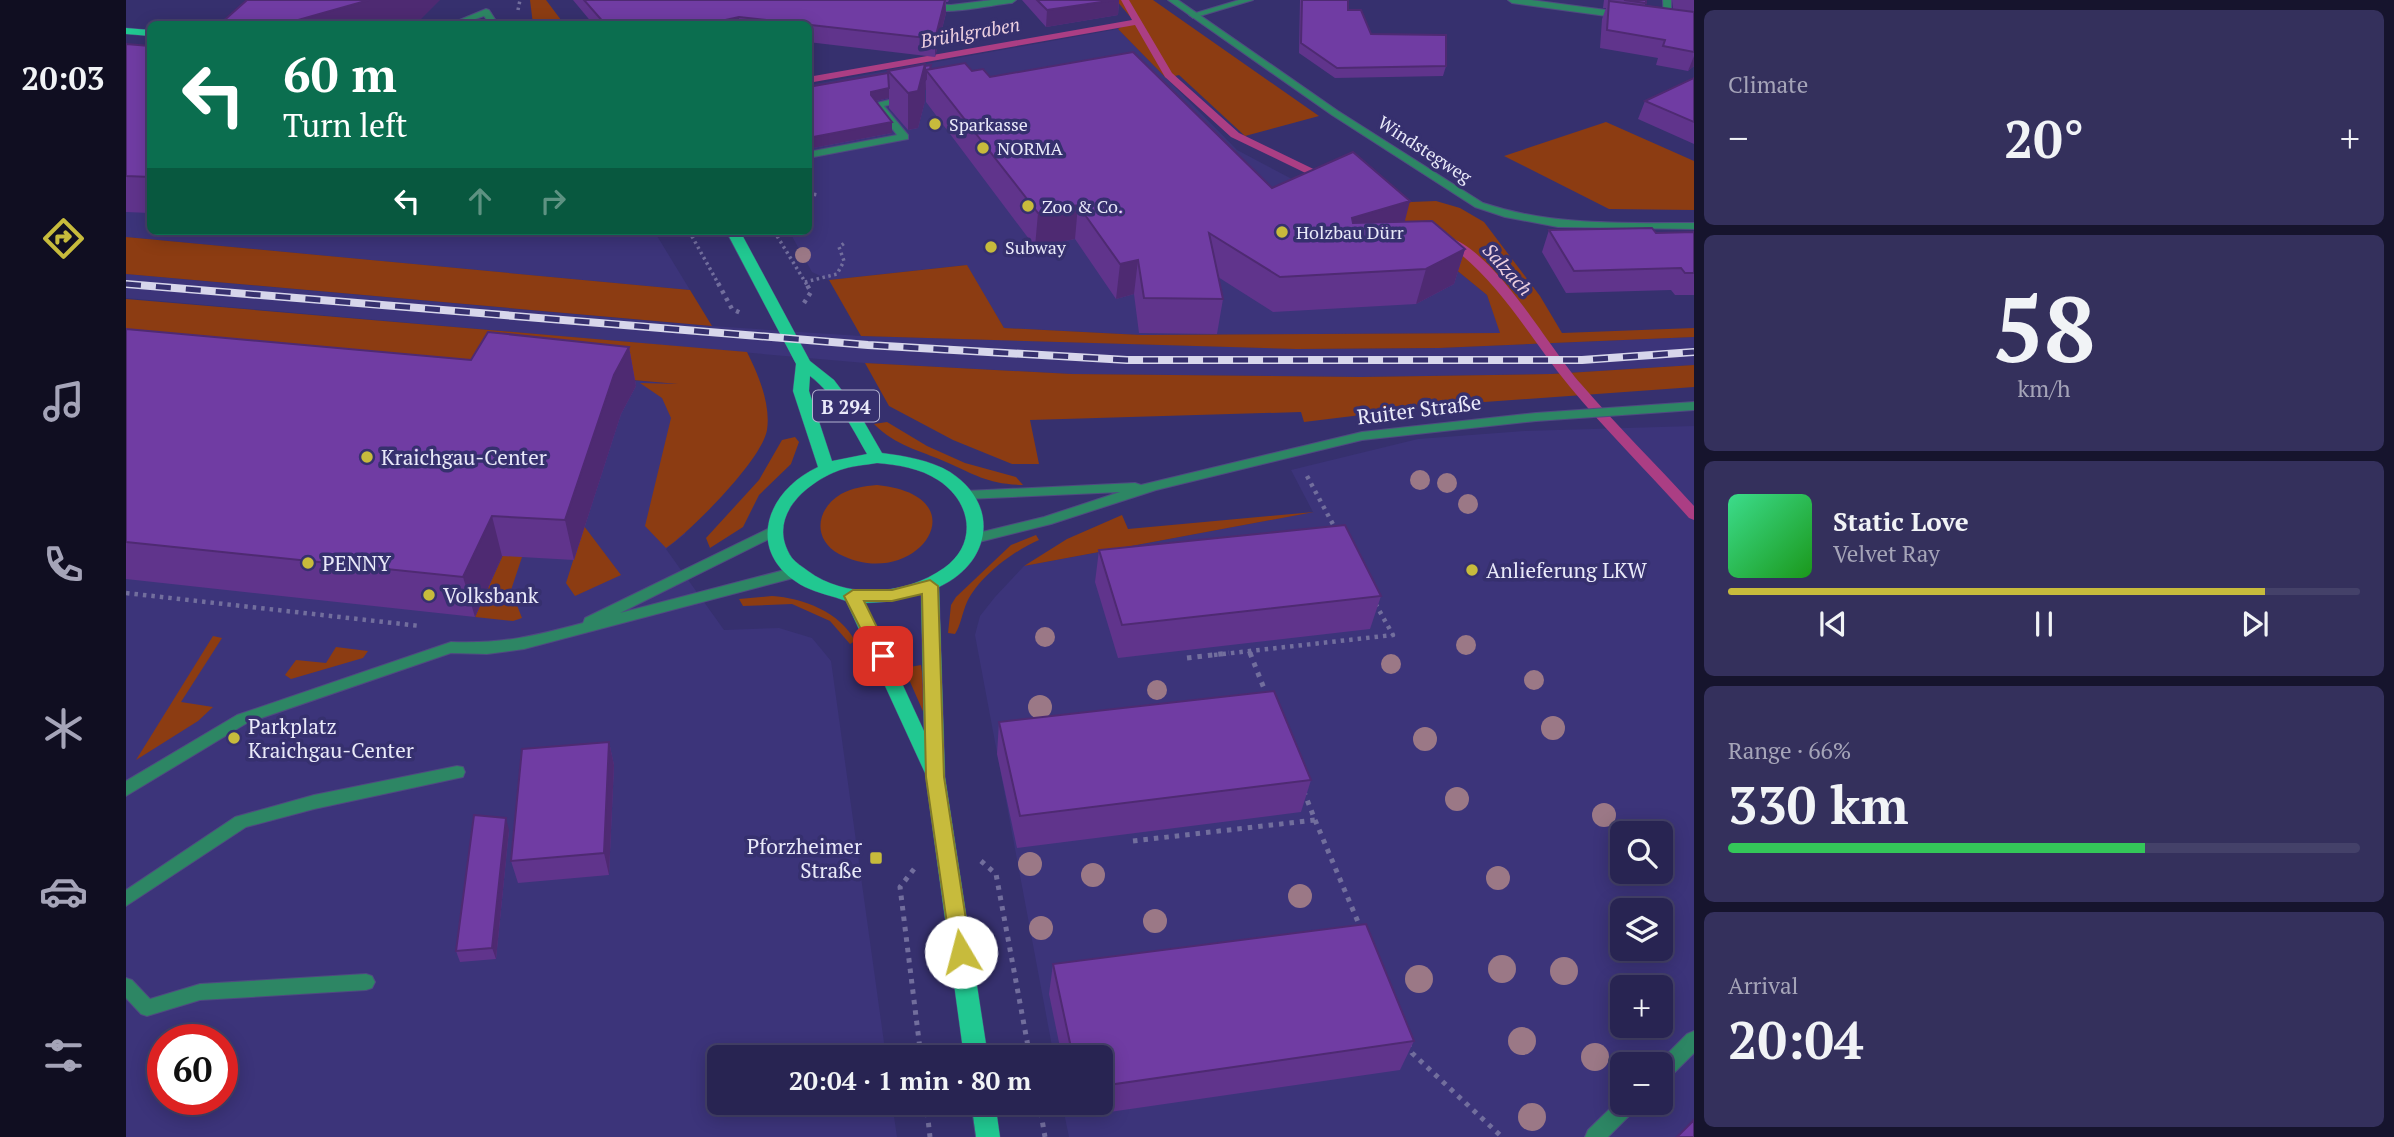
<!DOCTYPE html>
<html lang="en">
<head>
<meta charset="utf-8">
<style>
  :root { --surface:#282452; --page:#34305c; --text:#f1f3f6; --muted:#a5a4b8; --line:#444169; --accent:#c7bb3c }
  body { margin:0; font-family:"PT Serif",serif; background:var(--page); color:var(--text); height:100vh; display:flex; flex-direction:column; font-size:26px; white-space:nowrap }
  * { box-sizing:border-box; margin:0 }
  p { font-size:23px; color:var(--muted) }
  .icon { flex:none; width:38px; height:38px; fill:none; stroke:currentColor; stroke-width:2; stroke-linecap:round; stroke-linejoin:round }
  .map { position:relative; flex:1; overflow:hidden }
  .sheet { display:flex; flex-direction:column; gap:10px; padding:10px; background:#16142d; width:700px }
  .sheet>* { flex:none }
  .top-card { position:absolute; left:21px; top:21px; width:665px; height:214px; border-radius:10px; box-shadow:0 4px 18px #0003,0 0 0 2px var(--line); background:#0b6e4f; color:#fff; overflow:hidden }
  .controls { position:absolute; left:1484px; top:821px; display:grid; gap:14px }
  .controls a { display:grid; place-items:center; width:63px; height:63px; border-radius:10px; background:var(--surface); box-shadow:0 4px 18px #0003,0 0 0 2px var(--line); font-size:35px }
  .speed { position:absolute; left:21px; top:1024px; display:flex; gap:14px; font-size:35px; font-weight:700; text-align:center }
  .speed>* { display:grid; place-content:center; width:91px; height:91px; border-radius:50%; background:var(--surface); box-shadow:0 4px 18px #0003,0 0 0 2px var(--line); line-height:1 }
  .speed .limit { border:10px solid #d22; background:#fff; color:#111 }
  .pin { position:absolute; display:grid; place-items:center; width:60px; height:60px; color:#fff; margin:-30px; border-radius:14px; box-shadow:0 4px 10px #0006 }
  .me { position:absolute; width:77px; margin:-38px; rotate:352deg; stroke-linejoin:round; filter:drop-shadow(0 0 5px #0008) }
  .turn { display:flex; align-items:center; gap:24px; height:147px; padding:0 21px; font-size:32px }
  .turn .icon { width:91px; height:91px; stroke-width:2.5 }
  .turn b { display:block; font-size:49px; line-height:60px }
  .lanes { display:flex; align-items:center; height:66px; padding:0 21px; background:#0003; justify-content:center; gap:35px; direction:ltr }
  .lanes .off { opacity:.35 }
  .big { font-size:52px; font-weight:700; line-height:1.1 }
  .sheet .card { flex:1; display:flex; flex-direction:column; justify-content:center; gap:10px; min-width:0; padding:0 24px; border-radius:10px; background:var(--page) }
  .sheet .dial { align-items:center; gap:0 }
  .dial b { font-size:91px; line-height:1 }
  .song { display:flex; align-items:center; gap:21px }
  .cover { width:84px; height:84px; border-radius:10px; background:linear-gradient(135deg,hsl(150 70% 55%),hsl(120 70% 35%)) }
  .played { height:7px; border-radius:4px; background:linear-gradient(90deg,var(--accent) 85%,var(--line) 85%) }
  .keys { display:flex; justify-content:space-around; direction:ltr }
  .heat { display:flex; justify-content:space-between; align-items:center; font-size:38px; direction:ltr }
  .charge { height:10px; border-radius:5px; background:linear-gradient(90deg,#34c759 66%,var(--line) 0) }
  .trip { position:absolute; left:581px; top:1045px; width:406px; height:70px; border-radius:10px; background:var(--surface); box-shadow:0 4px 18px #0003,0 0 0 2px var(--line); font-weight:700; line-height:70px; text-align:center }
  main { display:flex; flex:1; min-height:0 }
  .menu { display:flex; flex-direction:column; width:126px; justify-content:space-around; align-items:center; background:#100e21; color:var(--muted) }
  .menu .icon { width:49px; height:49px }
  .menu .selected { color:var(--accent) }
  .menu b { font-size:32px; color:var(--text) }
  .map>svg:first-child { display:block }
</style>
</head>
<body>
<main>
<nav class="menu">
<b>20:03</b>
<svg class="icon selected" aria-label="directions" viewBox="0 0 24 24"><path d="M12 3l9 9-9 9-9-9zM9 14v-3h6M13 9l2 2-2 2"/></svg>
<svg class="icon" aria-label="music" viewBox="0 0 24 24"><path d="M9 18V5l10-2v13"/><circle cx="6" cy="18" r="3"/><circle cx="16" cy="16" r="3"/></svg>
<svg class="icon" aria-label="phone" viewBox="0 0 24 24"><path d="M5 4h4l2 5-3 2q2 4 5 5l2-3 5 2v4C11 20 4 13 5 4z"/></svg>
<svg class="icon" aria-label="climate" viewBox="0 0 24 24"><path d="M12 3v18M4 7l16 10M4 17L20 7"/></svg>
<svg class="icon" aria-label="car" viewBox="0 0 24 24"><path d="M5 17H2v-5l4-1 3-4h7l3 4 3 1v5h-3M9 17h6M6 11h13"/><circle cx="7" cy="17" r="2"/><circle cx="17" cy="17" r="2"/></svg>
<svg class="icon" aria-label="filters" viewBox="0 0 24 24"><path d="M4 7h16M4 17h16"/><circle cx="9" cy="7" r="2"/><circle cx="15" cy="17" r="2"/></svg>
</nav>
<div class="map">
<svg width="1568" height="1137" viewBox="0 0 1568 1137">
  <rect width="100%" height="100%" fill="#36306e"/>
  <path fill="#3c347a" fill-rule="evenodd" d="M992 29 1111 150 1183 188 1279 228 1361 295 1375 333 1015 335 878 328 840 265 703 280 686 272 663 231H682L683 85Z
    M0 79 24 80V231H528L564 290 0 237Z
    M0 274 570 325 735 336 1180 349 1313 348 1568 337V365L1425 374 1235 377 946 374 739 363 0 298Z
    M0 335 594 388 559 534 540 549 598 630 653 628 686 638 705 661 760 1057H593V1102L766 1103 771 1137H0ZM37 1040H96V1099H37Z
    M1568 426V1137H943L936 1103 975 1102V1057H928L849 635 854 616 869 597 898 566 1187 512 1165 470 1292 439 1398 431ZM1496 833H1535V872H1496ZM1496 910H1535V948H1496ZM1496 987H1535V1026H1496ZM1496 1064H1535V1102H1496Z"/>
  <path fill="#8c3c12" d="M404 0H420L438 24H407Z
    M990 0H1027L1193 116 1119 136 1053 75 1040 78 992 29 1007 20Z
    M1480 122 1568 161V210L1483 209 1378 156Z
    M1310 201 1334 208 1358 222 1414 296 1436 333 1568 328V337L1313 348 1170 349 735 336 703 280 841 265 878 328 1015 335 1374 333 1361 295 1279 228 1255 217 1285 202Z
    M0 237 564 290 586 326 0 274Z
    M0 299 621 352C632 374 645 404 641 430 636 460 565 531 540 548L519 526 545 418 536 398 514 383 552 384 0 335Z
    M739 363 946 374 1235 377 1425 374 1568 365V387L1317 405 1178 422 1175 412 904 420 913 464H886L827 440 763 406Z
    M761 422 801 446 839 463 890 477 897 485C861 484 850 475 820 462 793 450 770 446 748 424Z
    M669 437 673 442 665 464 633 495 617 527 584 548 580 538 633 480 656 440Z
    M751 485C859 496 789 594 713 554 686 539 690 509 715 494 726 488 738 486 751 485Z
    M402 500 396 557 385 590 396 618 387 621 349 617Z
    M1188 512 898 566 941 539 996 515 1002 529Z
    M458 526 495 575 449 596 440 583Z
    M910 535 913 540C887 551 853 577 841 602 836 613 835 625 829 634L822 633 825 605 830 597 885 545Z
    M646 596C677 598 714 612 729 641L724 644 704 621 666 604 617 606 613 599Z
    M87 636 96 638 55 702 87 707 72 721 10 760Z
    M210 647 242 651 237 658 165 679 159 675 170 660 200 663Z
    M795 665 803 725 778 668Z"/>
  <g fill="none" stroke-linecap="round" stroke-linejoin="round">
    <path fill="#ab3e84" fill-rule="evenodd" d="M995 0H1003L1046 73 1113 133 1206 178V182H1198L1105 137 1039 77 1009 25 682 83V77L1006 20Z
      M1323 237C1371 254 1421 345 1455 384 1491 426 1531 465 1568 506V520L1563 518C1524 474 1482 433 1444 387 1402 336 1375 282 1319 242L1318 240Z"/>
    <g stroke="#4f4a81" stroke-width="2">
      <path id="service" d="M1113 0H1127L1067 18 1063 15Z
        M1537 0H1545V23L1538 21Z
        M779 96 782 97V101L758 106 782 135V139L682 158V152L771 135 747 104Z
        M648 526 655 531 653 534 494 613 670 567 675 568 677 572 675 576 398 649 361 654 325 653 121 723 0 796V781L111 715 325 642C377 644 408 636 457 623L459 618Z
        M331 766 337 767 339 772 337 777 188 809 120 827 0 906V890L109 817 188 795Z
        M240 974 246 976 249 982 246 988 240 990 74 1000 21 1016 15 1014 0 998V978L6 980 24 999 74 984Z
        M1568 1031V1053L1542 1079 1535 1082V1064H1531L1561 1034Z
        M1496 1097V1102H1513L1511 1108 1482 1137H1459L1462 1130Z"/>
    </g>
    <g stroke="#4f4a81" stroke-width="2">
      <path id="minor" d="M866 0H890L886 3C864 5 815 17 797 7L801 4 825 5Z
        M1042 0H1052L1212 111 1357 203C1426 226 1496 223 1568 223V229L1432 227 1379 217 1349 207 1206 115Z
        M1382 0H1405L1495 12 1499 15 1495 18 1386 3Z
        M360 9 363 10 372 24H364L358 16 335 24H324Z
        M1568 402V410L1410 421 1236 440 1030 490 925 524 849 543 844 541 842 538 844 535 918 517 994 492 840 499 833 495 840 491 1009 483 1015 485 1236 432 1410 413Z"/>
    </g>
    <g stroke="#4f4a81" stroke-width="1">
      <path id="primary" d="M0 28 24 30V36L0 34Z
        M600 231H614L684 361 708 380 733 413 756 453C779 456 804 460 824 472 875 505 865 563 813 587L819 777 862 1057H838L799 773 720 601C707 596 691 593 679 587 618 555 638 492 692 467L667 391 670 364ZM684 376C710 396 725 426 741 454L706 461 683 391ZM751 463C772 465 794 468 812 480 846 502 852 544 818 568 780 595 721 600 682 571 677 567 670 563 666 558 639 518 679 483 714 470 725 466 739 465 751 463ZM795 594 798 731 739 603 758 602Z
        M845 1102H869L874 1137H850Z"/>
    </g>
    <path stroke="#726e9d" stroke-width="3.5" stroke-dasharray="2.5 3.5" stroke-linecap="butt" d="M392 10 394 0
      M45 21 82 24
      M682 193 692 195
      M563 231 593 285
      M648 231 681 285
      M679 282 711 274 718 261 713 247 720 242"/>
    <path stroke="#726e9d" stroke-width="4.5" stroke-dasharray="3.5 5" stroke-linecap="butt" d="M592 283 606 309 617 314
      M678 303 685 292 680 283
      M1181 476 1210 530
      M0 593 294 626
      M1123 651 1125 655
      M1088 655 1267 635 1249 603"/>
    <path stroke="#726e9d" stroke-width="5" stroke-dasharray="4.5 6" stroke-linecap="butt" d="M1124 653 1141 696
      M1061 658 1103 653
      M1189 820 1235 929
      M1007 841 1189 820 1178 792
      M855 861 870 874 904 1057
      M788 869 774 887 795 1057
      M1282 1043 1286 1053 1376 1137
      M800 1102 804 1137
      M913 1102 919 1137"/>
    <use href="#service" fill="#2d8664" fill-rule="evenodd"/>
    <use href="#minor" fill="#2d8664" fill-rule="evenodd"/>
    <use href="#primary" fill="#21c891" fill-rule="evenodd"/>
    <g stroke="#d7d6eb" stroke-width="5">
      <path id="rail-far1" d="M0 284 9 285"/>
    </g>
    <g stroke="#d7d6eb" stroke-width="8">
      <path id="rail" d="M0 284 742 345 1001 360H1456L1568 352"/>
    </g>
    <use href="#rail-far1" stroke="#36306e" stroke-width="3.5" stroke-dasharray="11" stroke-linecap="butt"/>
    <use href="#rail" stroke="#36306e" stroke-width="5" stroke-dasharray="15" stroke-linecap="butt"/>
  </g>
  <g fill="#9b7886">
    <circle cx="677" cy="255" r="8"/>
    <circle cx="1294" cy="480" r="10"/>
    <circle cx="1321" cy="483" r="10"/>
    <circle cx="1342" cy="504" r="10"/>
    <circle cx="919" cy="637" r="10"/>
    <circle cx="1340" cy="645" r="10"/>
    <circle cx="1265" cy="664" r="10"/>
    <circle cx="1408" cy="680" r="10"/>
    <circle cx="1031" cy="690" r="10"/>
    <circle cx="914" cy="707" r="12"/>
    <circle cx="1427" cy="728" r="12"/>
    <circle cx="1299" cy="739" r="12"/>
    <circle cx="1331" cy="799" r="12"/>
    <circle cx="1478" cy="815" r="12"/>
    <circle cx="904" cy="864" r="12"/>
    <circle cx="967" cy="875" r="12"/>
    <circle cx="1372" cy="878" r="12"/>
    <circle cx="1174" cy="896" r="12"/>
    <circle cx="1029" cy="921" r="12"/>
    <circle cx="915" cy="928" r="12"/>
    <circle cx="1376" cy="969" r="14"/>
    <circle cx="1438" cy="971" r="14"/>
    <circle cx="1293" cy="979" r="14"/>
    <circle cx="1396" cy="1041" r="14"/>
    <circle cx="1469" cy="1057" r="14"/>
    <circle cx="1406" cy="1117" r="14"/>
  </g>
  <path fill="#60348c" d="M447 0H823L822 2H820V13L809 57 682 42V24H467Z
    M896 0H993L992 15 920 27Z
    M1174 0H1222V10L1245 34 1320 66 1317 76 1209 78 1173 53Z
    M1478 0H1520L1519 5 1547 9 1546 0H1568V66L1562 71 1530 65 1532 58 1474 48 1476 19 1480 8H1477Z
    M0 44 24 46V213L0 212Z
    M805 65V69L846 71 864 77 1146 188 1278 221 1339 249 1328 284 1290 304 1147 312 1092 277 1097 299 1091 334 1013 333 1008 294 990 299 949 239 909 247 800 102V90H799V101L792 128 782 130 763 108V98L750 101 766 122V133L682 149V87L762 73V71Z
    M1568 78V144L1512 119 1519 101Z
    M1423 230 1530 233 1568 232V295H1549L1545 290 1440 293 1416 252Z
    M0 329 345 360 503 347 510 386 495 414 448 560 376 556 349 617 0 579Z
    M973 550 1255 596 1244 629 992 658 969 582Z
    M873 722 1185 780 1175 812 891 848 871 754Z
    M483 742 488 765 483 875 392 883 385 861Z
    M383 830 370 959 334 962 330 951Z
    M927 964 1288 1041 1274 1070 949 1117 946 1102H975V1057H936L923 994Z"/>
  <path fill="#4e2a72" d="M243 0H314L294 20 285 24H158Z
    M819 0 820 13 809 57V39Z
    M989 0H993L992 15 920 27 921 10Z
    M613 17V24H581Z
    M1568 56V66L1562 71Z
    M799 64 800 90H799V101L792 128 782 130V93Z
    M763 88V98L745 102V92Z
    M766 122V133L682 149V138Z
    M1284 201 1275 236 1218 253 1226 218Z
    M952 205 949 239 909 247 912 213Z
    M1339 249 1328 284 1290 304 1300 269Z
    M1012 260 1008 294 990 299 994 264Z
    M503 347 510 386 495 414 448 560 439 520 488 375Z
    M366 516 376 556 349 617 337 577Z
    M483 742 488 765 483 875 478 853Z
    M380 818 383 830 370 959 366 948Z"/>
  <path fill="#703ca3" stroke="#4e2a72" stroke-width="2" d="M121 0H243L158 24H94Z
    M458 0H819L809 39 613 17 581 24H479Z
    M911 0H989L921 10Z
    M1176 0H1222V10H1235L1245 34 1320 35V66L1211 68 1175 43Z
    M1498 0H1520V3Z
    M1483 1 1568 12V52L1537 46 1539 40 1481 30Z
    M0 44 24 46V177L0 176Z
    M1007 52 1146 188 1227 152 1284 201 1226 218 1227 223 1306 221 1339 249 1300 269 1154 277 1083 233 1097 299 1018 298 1012 260 994 264 952 205 912 213 800 70 839 63 846 71 857 69 864 77Z
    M799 64 792 91 782 93 762 71Z
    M805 65 804 69 800 70V79L799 80V66Z
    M762 73 763 88 745 92V95L766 122 682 138V87Z
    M1568 78V122L1519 101Z
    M1526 228 1530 233 1568 232V273H1559L1555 268 1448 271 1423 230Z
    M0 329 345 360 362 332 503 347 488 375 439 520 366 516 337 577 0 542Z
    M1219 525 1255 596 996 625 973 550Z
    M1148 691 1185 780 894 816 873 722Z
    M483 742 478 853 385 861 396 749Z
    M348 815 380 818 366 948 330 951Z
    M1240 924 1288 1041 975 1086V1057H947L927 964Z
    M1568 1120V1137H1551Z"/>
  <path fill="#c7bb3c" stroke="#817a27" stroke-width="2" d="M804 580 812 586 818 777 845 952 842 959 835 961 828 959 825 952 800 777 796 594 766 601H738L765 656 757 663 751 661 718 596 727 590H766Z"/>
  <g fill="#c7bb3c" stroke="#36306e" stroke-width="2.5">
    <circle cx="809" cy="124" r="7"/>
    <circle cx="857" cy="148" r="7"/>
    <circle cx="902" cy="206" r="7"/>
    <circle cx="1156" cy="232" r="7"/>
    <circle cx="865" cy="247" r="7"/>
    <circle cx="241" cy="457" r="7"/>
    <circle cx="182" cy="563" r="7"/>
    <circle cx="1346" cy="570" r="7"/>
    <circle cx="303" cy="595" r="7"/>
    <circle cx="108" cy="738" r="7"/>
    <rect x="743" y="851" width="14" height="14" rx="3.5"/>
  </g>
  <g text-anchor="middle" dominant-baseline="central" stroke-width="7" stroke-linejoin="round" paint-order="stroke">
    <g font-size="18" fill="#e9e9f9" stroke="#36306e" text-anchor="start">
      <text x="823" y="124">Sparkasse</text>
      <text x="871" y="148">NORMA</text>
      <text x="916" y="206">Zoo &amp; Co.</text>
      <text x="1170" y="232">Holzbau Dürr</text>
      <text x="879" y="247">Subway</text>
    </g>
    <g font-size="18" fill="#e9e9f9" stroke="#36306e">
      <text transform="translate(1299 149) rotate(33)">Windstegweg</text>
    </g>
    <g font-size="19" font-style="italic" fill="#edd0e0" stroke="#36306e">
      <text transform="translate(844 32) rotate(-10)">Brühlgraben</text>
      <text transform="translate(1382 269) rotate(48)">Salzach</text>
    </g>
    <rect fill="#36306e" stroke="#b3b2cf" stroke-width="2" x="687" y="390.5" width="66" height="31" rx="5"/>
    <g font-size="19" font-weight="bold" fill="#e9e9f9">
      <text x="720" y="406">B 294</text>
    </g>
    <g font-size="21" fill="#e9e9f9" stroke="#36306e">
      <text transform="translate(1293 409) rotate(-7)">Ruiter Straße</text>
    </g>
    <g font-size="21" fill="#e9e9f9" stroke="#36306e" text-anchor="start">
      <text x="255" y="457">Kraichgau-Center</text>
      <text x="196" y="563">PENNY</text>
      <text x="1360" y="570">Anlieferung LKW</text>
      <text x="317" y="595">Volksbank</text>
      <text x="122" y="726">Parkplatz<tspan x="122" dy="24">Kraichgau-Center</tspan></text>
      <text x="736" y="846" text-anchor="end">Pforzheimer<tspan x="736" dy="24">Straße</tspan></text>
    </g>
  </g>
</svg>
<div class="controls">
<a><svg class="icon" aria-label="search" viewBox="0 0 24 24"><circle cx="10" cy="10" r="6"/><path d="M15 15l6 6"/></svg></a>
<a><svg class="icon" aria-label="layers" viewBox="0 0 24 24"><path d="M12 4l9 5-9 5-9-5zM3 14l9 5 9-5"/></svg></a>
<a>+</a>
<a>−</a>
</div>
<div class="speed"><div class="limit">60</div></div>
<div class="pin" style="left:757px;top:656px;background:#d93025"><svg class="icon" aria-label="arrive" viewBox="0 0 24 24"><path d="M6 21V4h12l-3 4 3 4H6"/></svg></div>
<svg class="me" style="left:835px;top:952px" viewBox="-20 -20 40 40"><circle r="19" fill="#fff"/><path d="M0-13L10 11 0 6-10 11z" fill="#c7bb3c"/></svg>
<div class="trip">20:04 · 1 min · 80 m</div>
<div class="top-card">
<div class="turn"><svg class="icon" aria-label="left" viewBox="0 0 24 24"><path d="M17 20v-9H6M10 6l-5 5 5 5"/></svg><div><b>60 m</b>Turn left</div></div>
<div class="lanes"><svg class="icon" aria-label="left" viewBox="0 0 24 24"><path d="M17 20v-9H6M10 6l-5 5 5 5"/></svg><svg class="icon off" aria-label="ahead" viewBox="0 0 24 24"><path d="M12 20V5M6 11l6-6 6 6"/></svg><svg class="icon off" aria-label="right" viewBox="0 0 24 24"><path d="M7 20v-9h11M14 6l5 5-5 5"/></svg></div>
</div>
</div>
<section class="sheet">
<div class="card"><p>Climate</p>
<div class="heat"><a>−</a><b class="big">20°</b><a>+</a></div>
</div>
<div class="card dial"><b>58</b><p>km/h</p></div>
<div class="card">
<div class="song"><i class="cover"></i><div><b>Static Love</b><p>Velvet Ray</p></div></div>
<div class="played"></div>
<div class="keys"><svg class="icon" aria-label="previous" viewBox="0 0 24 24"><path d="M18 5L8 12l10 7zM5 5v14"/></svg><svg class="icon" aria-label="pause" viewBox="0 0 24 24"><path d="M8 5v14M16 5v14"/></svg><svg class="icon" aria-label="next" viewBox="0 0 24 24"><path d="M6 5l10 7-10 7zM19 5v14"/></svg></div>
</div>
<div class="card"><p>Range · 66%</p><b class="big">330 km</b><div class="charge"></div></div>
<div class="card"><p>Arrival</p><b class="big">20:04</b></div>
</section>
</main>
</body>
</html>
